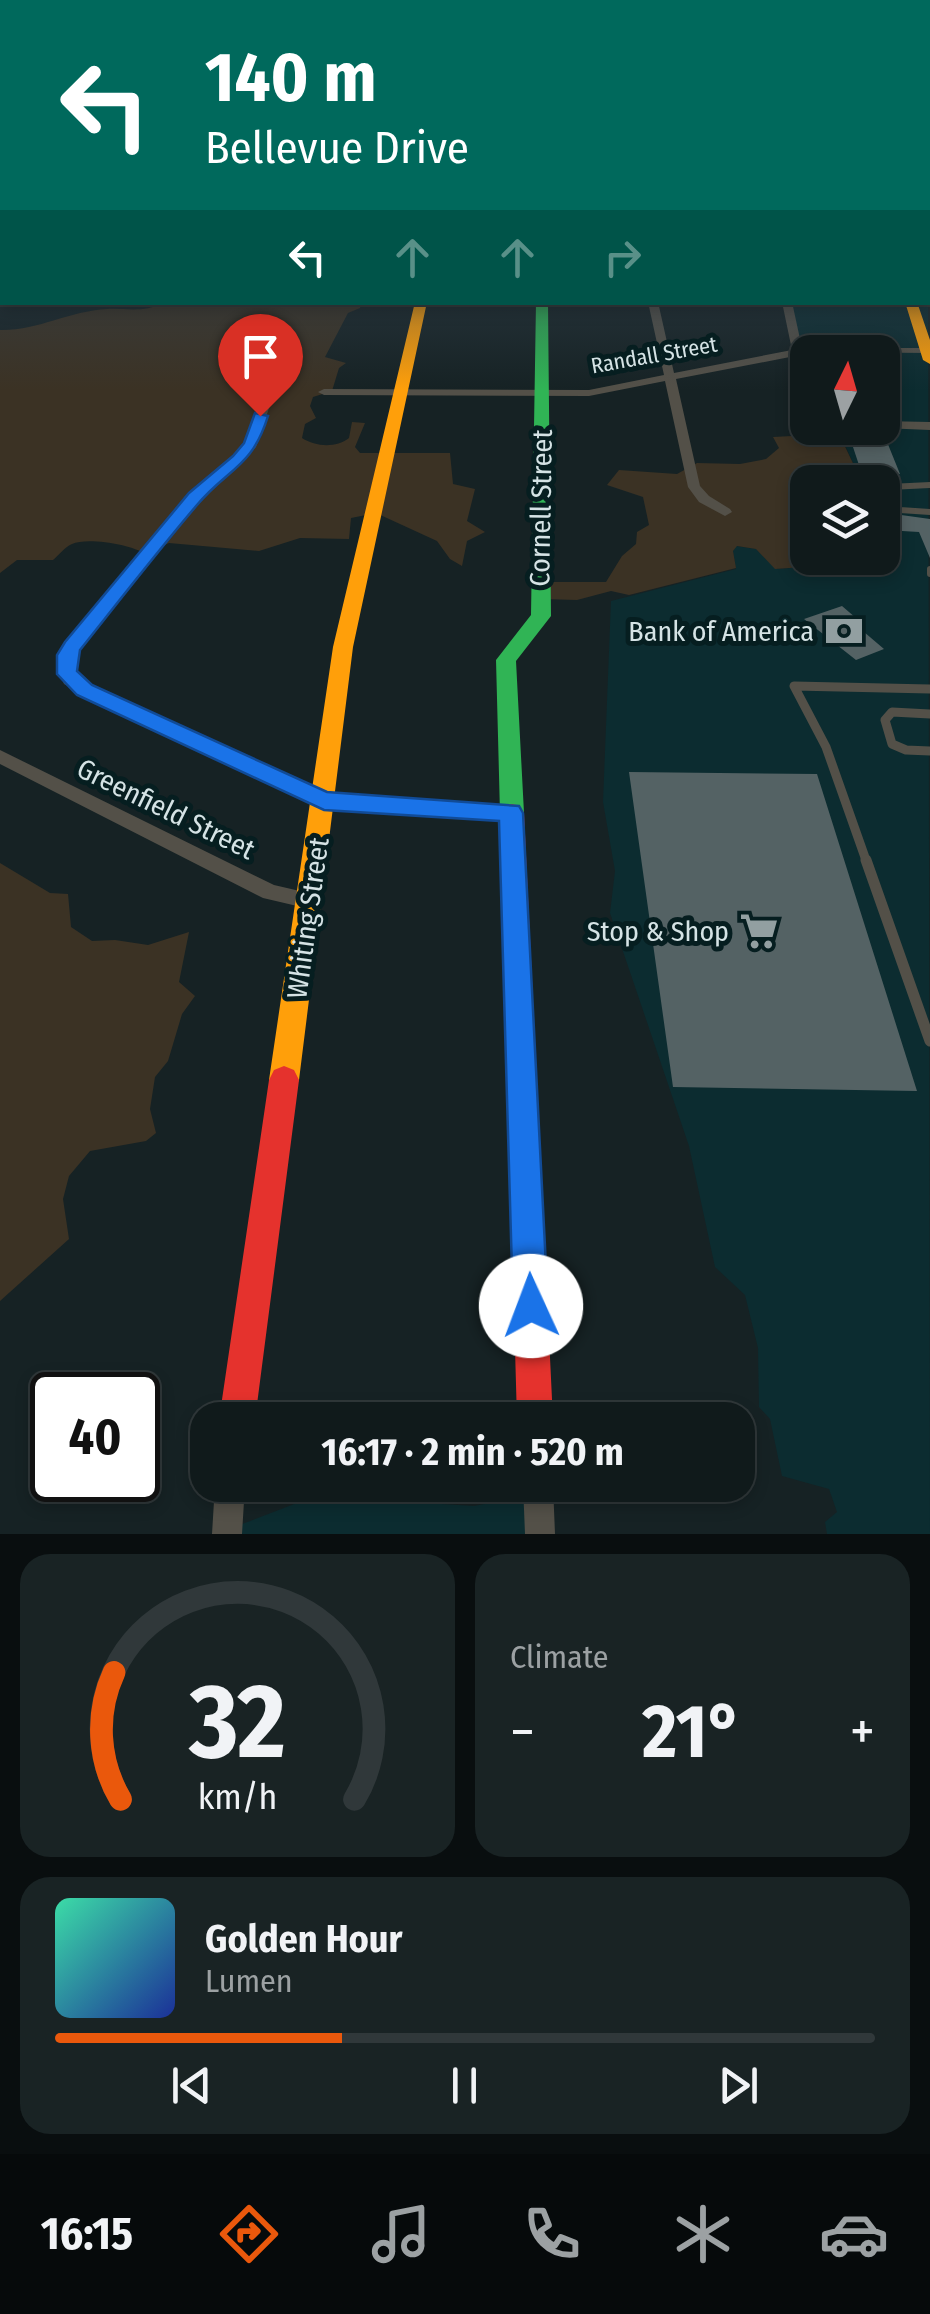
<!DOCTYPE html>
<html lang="en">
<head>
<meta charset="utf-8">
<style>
  :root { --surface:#101a1b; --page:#192324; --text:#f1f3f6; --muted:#9ca1a3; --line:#30383a; --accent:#ea580c }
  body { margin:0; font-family:"Fira Sans Condensed",sans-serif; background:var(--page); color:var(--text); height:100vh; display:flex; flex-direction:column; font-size:38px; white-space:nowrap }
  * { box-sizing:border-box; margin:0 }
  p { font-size:32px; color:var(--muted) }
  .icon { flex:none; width:55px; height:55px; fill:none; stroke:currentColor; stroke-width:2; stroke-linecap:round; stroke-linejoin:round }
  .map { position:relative; height:1534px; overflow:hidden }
  .details { display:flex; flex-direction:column; gap:20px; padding:20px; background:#090e0f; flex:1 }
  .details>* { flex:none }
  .hud { position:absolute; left:0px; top:0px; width:930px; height:305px; box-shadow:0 5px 15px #0003,0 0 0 2px var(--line); background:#00695c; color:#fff; overflow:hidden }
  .needle { width:65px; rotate:5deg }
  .buttons { position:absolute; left:790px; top:335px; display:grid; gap:20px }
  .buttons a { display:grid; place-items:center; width:110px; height:110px; border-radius:20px; background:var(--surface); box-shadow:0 5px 15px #0003,0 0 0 2px var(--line); font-size:50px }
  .speed { position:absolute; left:30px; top:1372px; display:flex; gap:20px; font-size:50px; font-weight:700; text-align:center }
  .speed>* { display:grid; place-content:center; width:130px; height:130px; border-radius:50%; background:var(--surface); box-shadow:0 5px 15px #0003,0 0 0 2px var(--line); line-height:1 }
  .speed .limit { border:5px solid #111; border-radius:15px; background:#fff; color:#111 }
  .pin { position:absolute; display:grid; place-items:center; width:85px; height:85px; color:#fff; margin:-102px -42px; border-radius:50% 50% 50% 0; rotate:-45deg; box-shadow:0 0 10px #0007 }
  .pin .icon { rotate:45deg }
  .me { position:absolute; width:110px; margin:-55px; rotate:358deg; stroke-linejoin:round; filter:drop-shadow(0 0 8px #0008) }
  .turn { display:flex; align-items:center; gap:35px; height:210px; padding:0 40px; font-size:45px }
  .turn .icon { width:130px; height:130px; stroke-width:2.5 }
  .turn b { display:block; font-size:70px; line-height:85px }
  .lanes { display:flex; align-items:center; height:95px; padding:0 40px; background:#0003; justify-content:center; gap:50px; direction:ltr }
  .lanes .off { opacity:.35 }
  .big { font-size:75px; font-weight:700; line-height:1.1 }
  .details .widget { flex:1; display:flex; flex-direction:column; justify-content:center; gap:15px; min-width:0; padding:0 35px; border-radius:30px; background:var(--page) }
  .details .dial { align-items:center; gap:0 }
  .dial svg { height:260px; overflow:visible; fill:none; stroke:var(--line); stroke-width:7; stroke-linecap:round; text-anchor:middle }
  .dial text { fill:var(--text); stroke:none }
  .song { display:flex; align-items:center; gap:30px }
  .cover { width:120px; height:120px; border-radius:15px; background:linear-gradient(135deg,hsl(160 70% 55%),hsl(230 70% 35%)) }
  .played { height:10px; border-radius:5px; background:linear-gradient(90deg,var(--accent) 35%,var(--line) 35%) }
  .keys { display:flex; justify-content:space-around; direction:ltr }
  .heat { display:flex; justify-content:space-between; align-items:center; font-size:55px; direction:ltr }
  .details .tiles { flex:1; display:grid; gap:20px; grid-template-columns:1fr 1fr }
  .widget:last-child { grid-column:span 2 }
  .trip { position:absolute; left:190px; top:1402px; width:565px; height:100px; border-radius:30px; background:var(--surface); box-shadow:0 5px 15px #0003,0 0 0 2px var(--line); font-weight:700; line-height:100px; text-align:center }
  .dock { display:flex; height:160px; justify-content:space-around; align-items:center; background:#060a0b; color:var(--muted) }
  .dock .icon { width:70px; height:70px }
  .dock .active { color:var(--accent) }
  .dock b { font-size:45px; color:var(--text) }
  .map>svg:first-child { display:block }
</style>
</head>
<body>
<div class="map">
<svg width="930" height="1534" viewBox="0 0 930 1534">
  <rect width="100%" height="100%" fill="#162224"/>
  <path fill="#0c2c30" d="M928 175 930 1534H827L825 1522 837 1512 829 1489 782 1476 770 1419 759 1407 758 1348 745 1295 715 1267 689 1146 610 913 615 871 603 802 611 601 736 569 733 551 736 546 756 549 776 569 818 566 891 567 883 539 882 482H862L837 428H882V352H808L807 364 798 352 788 303 928 302Z
    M536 1494 542 1534H232V1528L315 1496 474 1506Z"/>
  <path fill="#3b3224" d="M162 303H361L360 308 348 313 325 357 346 363 339 368 332 391 313 397 310 406 316 418 305 424 302 438C316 447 336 448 349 438L352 422 365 423 355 447 360 453H450L453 484 475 489 467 521 485 532 467 541 462 566 450 559 437 541 376 513 351 518 349 539 300 538 259 551 169 543 145 554C133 545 87 537 72 544 65 547 59 555 53 560H17L0 573V330C37 331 69 311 107 309 126 308 145 313 162 303Z
    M795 432 839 434 862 482H808V558H882L883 539 891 568 818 566 775 569 756 549 737 546 733 551 736 568 629 595 611 591 577 600 542 599 541 582H606L622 556 636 544 637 532 649 525 643 497 607 485 619 470 677 474 697 463 740 464 766 459 779 448 773 437 792 436Z
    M0 863 50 893 68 894 71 927 92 941 115 940 148 945 189 932 179 982 195 996 182 1014 168 1061 155 1077 150 1109 156 1133 146 1141 90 1151 69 1176 63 1199 69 1239 0 1301Z"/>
  <path fill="#546264" d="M847 429 883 432 900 474 861 471Z
    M894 514 930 519V558L919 532 902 531Z
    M842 606 863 624 857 626 884 649 856 660 804 619Z
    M629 772 817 774 917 1091 673 1087Z"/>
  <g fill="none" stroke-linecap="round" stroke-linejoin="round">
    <path stroke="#535048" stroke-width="6" d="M930 485 889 487 900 510 930 512
      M930 569V574"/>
    <path stroke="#535048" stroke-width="9" d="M930 714 892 712 885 720 892 744 906 750 930 751
      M867 863 826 747 794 686 930 689"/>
    <path stroke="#535048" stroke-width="11" d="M866 860 930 1041"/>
    <path fill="#535048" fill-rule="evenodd" d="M928 204H930V208H928Z
      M0 259H2V265H0Z
      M648 302H658L674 373 792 350 782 302H792L802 348H927L930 349V353L808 352 805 354 808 369 795 356 676 379 700 486 709 496 730 509 732 512 725 516 699 502 688 487 665 381 589 396 324 395 318 392 324 389 589 390 664 375Z
      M269 387 275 390 256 447 200 500 79 647 74 663 77 677 146 713 326 794 511 806 517 808 520 813 517 818 511 820 324 808 134 721 64 684C57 669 59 657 67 642L190 494 246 443 263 390Z
      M882 421 930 422V430L882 428Z
      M0 750 274 885 317 895 320 901 317 907 310 909 263 898 0 764Z
      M215 1485H245L242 1534H212Z
      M523 1485H553L555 1534H525Z"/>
    <path fill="#30b455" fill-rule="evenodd" d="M536 302H548L551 616 516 661 524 813 520 820H504L500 813 496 660 531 615Z"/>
    <path fill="#ff9f0a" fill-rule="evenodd" d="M415 302H427L353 647 299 1080 294 1090 284 1094 274 1090 269 1080 333 647Z
      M905 302H917L930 340V364L923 360Z"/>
    <path fill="#e5322d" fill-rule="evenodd" d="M512 804 520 806 524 813 553 1420H517L500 813 504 806Z
      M284 1066 294 1070 299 1080 255 1420H219L269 1080 274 1070Z"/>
  </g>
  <linearGradient id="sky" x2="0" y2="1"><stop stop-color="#0c1314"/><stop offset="0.45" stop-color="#364450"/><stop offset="1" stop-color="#364450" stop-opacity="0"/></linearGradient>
  <rect width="930" height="390" fill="url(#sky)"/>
  <path fill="#1a73e8" stroke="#114b97" stroke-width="2.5" d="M255 413 268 416C252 468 228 468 197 505 157 552 119 601 80 650L77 671 92 685 327 792 519 806 523 813 548 1306 543 1318 531 1324 519 1318 513 1306 499 821 324 810 77 695 57 674V655L65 642 189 493 233 456 244 443Z"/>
  <defs>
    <g id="bank-bare" transform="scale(3)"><path d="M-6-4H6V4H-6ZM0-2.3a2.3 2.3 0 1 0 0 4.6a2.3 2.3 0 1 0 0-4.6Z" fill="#929fa1" stroke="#061e20" stroke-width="2.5" paint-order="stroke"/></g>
    <g id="supermarket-bare" transform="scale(3)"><path d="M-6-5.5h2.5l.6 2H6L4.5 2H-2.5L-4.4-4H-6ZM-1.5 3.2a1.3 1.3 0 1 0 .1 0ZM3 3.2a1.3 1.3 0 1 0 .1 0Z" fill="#929fa1" stroke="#061e20" stroke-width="2.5" paint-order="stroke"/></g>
  </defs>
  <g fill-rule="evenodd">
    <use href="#bank-bare" x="844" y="631"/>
    <use href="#supermarket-bare" x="759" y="931"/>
  </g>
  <g text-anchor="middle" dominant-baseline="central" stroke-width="10" stroke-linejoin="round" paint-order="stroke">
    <g font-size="22" fill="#d5e3e5" stroke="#061e20">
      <text transform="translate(654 355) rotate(-10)">Randall Street</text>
    </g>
    <g font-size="28" fill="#d5e3e5" stroke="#061e20">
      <text transform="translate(541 508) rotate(-89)">Cornell Street</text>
      <text transform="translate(166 809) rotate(26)">Greenfield Street</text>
      <text transform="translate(308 918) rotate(-82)">Whiting Street</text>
    </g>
    <g font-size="28" fill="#d5e3e5" stroke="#061e20" text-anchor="end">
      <text x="814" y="631">Bank of America</text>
      <text x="729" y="931">Stop &amp; Shop</text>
    </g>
  </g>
</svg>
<div class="buttons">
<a><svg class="needle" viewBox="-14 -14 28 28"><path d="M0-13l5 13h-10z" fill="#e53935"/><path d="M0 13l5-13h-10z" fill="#9ca1a3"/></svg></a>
<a><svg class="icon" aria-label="layers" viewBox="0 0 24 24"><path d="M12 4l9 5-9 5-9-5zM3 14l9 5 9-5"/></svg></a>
</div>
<div class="speed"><div class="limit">40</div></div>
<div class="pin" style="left:260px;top:416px;background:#d93025"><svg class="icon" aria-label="arrive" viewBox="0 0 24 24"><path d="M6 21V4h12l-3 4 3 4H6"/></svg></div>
<svg class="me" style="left:531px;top:1306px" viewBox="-20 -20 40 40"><circle r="19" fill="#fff"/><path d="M0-13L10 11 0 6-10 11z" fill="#1a73e8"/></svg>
<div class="trip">16:17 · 2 min · 520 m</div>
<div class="hud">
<div class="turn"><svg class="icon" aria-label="left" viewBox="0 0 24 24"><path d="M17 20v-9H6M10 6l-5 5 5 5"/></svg><div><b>140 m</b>Bellevue Drive</div></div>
<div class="lanes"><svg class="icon" aria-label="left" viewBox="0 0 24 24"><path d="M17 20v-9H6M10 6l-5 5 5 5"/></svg><svg class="icon off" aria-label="ahead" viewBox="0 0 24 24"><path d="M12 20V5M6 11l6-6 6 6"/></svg><svg class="icon off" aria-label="ahead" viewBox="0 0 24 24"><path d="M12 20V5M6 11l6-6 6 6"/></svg><svg class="icon off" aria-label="right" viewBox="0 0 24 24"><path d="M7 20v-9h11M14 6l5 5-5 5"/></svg></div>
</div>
</div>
<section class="details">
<div class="tiles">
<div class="widget dial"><svg viewBox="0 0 100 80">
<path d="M14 69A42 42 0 1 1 86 69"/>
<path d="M14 69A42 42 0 0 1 12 30" stroke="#ea580c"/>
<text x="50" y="56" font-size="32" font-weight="700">32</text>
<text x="50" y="72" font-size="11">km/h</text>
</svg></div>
<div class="widget"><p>Climate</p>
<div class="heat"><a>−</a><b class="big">21°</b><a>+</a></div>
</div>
<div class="widget">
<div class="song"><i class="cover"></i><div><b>Golden Hour</b><p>Lumen</p></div></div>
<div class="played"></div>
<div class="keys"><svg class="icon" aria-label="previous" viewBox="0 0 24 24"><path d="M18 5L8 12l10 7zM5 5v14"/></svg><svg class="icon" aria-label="pause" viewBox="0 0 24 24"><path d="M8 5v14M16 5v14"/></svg><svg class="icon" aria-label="next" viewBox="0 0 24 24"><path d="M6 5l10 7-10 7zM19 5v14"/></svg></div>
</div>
</div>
</section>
<nav class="dock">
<b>16:15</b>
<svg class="icon active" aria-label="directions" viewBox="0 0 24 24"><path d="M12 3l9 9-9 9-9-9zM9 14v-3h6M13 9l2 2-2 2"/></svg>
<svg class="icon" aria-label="music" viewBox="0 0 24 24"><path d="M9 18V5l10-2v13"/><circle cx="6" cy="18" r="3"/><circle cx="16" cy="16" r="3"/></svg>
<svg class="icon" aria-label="phone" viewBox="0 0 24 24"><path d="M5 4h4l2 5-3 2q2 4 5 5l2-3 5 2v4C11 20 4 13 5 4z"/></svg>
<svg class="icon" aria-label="climate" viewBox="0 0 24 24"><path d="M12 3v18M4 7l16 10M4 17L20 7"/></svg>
<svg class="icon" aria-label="car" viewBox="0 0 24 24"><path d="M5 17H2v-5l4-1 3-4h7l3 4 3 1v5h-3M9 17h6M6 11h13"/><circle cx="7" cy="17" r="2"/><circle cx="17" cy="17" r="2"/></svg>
</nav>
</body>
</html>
